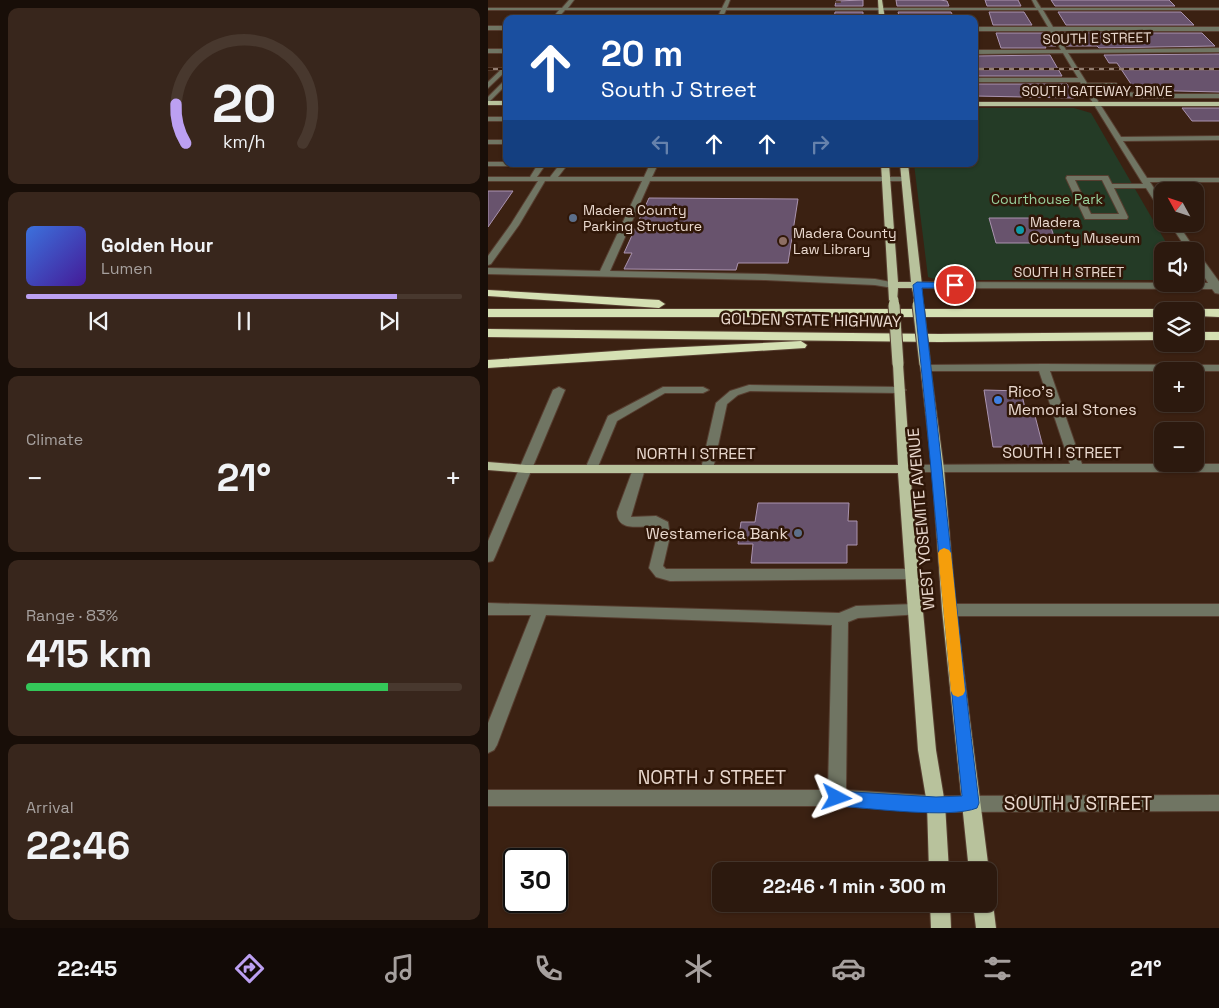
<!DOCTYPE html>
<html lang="en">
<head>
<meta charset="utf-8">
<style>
  :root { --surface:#2c190e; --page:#38261c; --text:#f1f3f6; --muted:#a6a09e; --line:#48382e; --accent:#bca0f2 }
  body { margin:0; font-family:"Space Grotesk",sans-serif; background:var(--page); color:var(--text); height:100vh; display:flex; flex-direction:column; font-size:19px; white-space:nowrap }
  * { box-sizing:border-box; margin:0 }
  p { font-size:16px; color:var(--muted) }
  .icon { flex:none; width:28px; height:28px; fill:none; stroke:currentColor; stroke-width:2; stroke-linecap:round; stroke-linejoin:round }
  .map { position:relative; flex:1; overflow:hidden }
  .details { display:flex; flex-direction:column; gap:8px; padding:8px; background:#180e08; width:488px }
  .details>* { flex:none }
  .top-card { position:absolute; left:15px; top:15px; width:475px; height:152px; border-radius:10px; box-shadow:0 1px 4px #0004,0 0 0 1px var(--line); background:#1a4fa0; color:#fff; overflow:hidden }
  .needle { width:32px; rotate:310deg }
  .controls { position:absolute; left:666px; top:182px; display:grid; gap:10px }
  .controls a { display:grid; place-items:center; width:50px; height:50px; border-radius:10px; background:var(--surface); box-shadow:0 1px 4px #0004,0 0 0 1px var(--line); font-size:25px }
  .speed { position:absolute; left:15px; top:848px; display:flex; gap:10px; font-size:25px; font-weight:700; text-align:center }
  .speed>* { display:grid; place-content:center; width:65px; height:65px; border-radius:50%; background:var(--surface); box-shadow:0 1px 4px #0004,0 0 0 1px var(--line); line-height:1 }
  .speed .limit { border:2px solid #111; border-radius:8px; background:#fff; color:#111 }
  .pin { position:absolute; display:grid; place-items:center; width:42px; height:42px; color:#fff; margin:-21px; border:2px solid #fff; border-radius:50%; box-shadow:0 1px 5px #0007 }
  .me { position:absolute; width:55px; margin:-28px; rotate:94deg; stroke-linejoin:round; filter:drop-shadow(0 0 4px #0008) }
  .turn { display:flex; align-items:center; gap:18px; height:105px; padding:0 15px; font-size:22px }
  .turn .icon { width:65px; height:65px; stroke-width:2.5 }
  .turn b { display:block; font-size:35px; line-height:42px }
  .lanes { display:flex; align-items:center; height:48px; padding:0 15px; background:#0003; justify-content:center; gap:25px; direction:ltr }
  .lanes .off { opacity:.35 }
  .big { font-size:38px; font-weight:700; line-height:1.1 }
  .details .widget { flex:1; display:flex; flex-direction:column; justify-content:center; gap:8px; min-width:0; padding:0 18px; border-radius:10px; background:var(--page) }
  .details .dial { align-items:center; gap:0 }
  .dial svg { height:130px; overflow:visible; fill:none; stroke:var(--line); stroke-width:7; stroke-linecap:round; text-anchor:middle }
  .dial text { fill:var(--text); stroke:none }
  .song { display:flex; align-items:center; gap:15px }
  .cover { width:60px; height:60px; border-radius:8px; background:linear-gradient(135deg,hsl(220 70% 55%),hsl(260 70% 35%)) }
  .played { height:5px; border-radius:2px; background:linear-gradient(90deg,var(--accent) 85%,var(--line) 85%) }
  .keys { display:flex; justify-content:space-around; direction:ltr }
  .heat { display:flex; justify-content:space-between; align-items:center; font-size:28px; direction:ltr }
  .charge { height:8px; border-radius:4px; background:linear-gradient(90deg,#34c759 83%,var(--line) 0) }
  .trip { position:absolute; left:224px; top:862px; width:285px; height:50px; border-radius:10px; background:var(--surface); box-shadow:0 1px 4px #0004,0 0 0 1px var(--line); font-weight:700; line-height:50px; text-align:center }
  .dock { display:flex; height:80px; justify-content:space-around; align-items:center; background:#120a06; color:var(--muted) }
  .dock .icon { width:35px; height:35px }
  .dock .active { color:var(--accent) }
  .dock b { font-size:22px; color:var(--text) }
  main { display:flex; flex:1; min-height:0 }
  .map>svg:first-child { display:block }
</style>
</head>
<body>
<main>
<section class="details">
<div class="widget dial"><svg viewBox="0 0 100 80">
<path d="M14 69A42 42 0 1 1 86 69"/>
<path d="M14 69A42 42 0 0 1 8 45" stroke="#bca0f2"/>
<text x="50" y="56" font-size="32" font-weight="700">20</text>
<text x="50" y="72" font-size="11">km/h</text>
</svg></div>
<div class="widget">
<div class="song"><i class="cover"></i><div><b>Golden Hour</b><p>Lumen</p></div></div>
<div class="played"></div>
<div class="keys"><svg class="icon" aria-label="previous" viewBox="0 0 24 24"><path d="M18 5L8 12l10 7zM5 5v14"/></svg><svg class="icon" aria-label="pause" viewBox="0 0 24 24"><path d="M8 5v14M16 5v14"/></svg><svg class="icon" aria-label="next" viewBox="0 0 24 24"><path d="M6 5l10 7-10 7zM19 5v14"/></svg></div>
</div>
<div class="widget"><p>Climate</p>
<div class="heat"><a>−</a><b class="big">21°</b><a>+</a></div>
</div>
<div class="widget"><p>Range · 83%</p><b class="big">415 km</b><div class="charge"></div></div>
<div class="widget"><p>Arrival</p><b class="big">22:46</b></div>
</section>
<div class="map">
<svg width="732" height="928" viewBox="0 0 732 928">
  <rect width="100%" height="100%" fill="#3b2112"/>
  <path fill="#243b26" d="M486 108H586L603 113 683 251H675V280H450L440 277 426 164H486Z"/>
  <path fill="#68536d" stroke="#ab94b0" d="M375 0V6H347L348 1Z
    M408 0H452L459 1 461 6H409Z
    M497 0H530L533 6H499Z
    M563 0H681L687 6H567Z
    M347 12H375V19H346Z
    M410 12H463L466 18 412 19Z
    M501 12H536L544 25H505Z
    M570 12H693L706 25H578Z
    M508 33H561L568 46H557L558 48H513Z
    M570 33H714L727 46 611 48 609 46H578Z
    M732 54V92L647 90 629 63H621L616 55Z
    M562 55 574 76H486V56Z
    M486 84H579L586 98 486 96Z
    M694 108H732V121H704Z
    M0 191H25L0 227Z
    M161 198 310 199 300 263H250L248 270 136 269 144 253H136Z
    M501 218H544L546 222H561L567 239H550L551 243H508Z
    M496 390 533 391 537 408H545L555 447H505Z
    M270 503H361L360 521H369V545H359V563H263L265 544H250L253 522H267Z"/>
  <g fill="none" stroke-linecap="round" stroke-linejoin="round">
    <path stroke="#553c2e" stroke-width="5.5" stroke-dasharray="5.5 2.5" stroke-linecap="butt" d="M350 1V3"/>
    <g stroke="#573e30" stroke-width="2">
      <path id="minor" d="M81 0H86L80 8H234L238 0H242L239 8H548L544 0H548L553 8H732V10H555L565 27H732V31H567L578 50 732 48V52L580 53 599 83H628L637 91 651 94H732V98H651L633 94 626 87H601L633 137 732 136V140L635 141 659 178H732V182H662L675 202V210H672L658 188H626L640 217 639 219H597L578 178 579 176H620L624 184H655L592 82H486V78H590L575 53 486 54V50H573L562 31H486V27H560L550 10H238L234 19H229L233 10H77L69 19H64L71 10H0V8H74ZM587 180H614L631 214H603Z
        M0 26H19V30H0Z
        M0 49H19V53H0Z
        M19 64V70L0 88V82Z
        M19 78V84L0 103V97Z
        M0 117H19V121H0Z
        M0 140H19V144H0Z
        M0 162H19V164H23L19 166H0Z
        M50 164H58L49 177H62L72 164H80L70 177H156L162 164H170L164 177H420V181H162L122 271 277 274 387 279 408 283 410 285 405 288 387 285 277 280 0 274V268L112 271 154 181H57L31 225 3 264 0 265V256L23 224 50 181H0V177H42Z
        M682 224H690L708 251V252L700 251Z
        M708 253 711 254 732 283V294L727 293 724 289 429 288 424 285 429 282 720 283 708 263Z
        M555 364 732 365V371H562L594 464H732V472H412L410 469 412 466 416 465 582 464 551 371H438L433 368 438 365Z
        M261 385 412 387 418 390 412 393 262 391 250 395 239 404 225 469 223 472H215L213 469 228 403 242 391Z
        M71 387 77 390 7 557 5 561 0 562V541L65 390Z
        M175 387H215L221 390 215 393H177L129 421 109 469 107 472H99L97 469 120 416Z
        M151 465 157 469 143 517 168 516 180 522 182 536 176 562 175 566 178 569H425L430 570 432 574 430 578 425 579 182 581 168 577 161 568 169 536V527L166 526C152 526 129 532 129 512L145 469Z
        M0 603 351 613 368 606 428 604 433 606 435 610 433 614 370 618 360 622 358 790 448 796 732 795V811L448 812 349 806H0V790H340L344 625 58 615 9 745 6 750 0 753V723L43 615H0Z
        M461 604H732V616H461L456 614 454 610 456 606Z"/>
    </g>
    <g stroke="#573e30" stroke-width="2">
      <path id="major" d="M390 0H394L397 19H391Z
        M0 101H19V105H0Z
        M486 102H732V106H486Z
        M393 164H401L410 282H423L412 164H420L434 285 433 302H427L424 288H410L409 302H403L401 300Z
        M410 361 415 364 424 494 448 750 457 804 461 871H441L439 804 430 750 410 473H38L0 470V462L38 465H410L405 364Z
        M437 361 442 364 456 469 468 610 501 871 500 872 481 871 454 610 444 469 432 364Z
        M500 896 505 904 508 928H488L485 904H500Z
        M442 904H462L463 928H443Z"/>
    </g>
    <g stroke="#573e30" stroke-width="2">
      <path id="highway" d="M0 290 171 300 177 304 171 308 0 296Z
        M0 309H675L680 311H675V317H0Z
        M708 309H732V317L708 316V311H703Z
        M0 329 451 334 675 332V340L451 342 0 337Z
        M708 332H732V340H708Z
        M313 341 319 345 317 348 0 368V360L156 349Z"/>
    </g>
    <use href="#minor" fill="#707563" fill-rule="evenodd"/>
    <use href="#major" fill="#b8c29c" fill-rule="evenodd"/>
    <use href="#highway" fill="#d5e0b3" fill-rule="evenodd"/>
    <g stroke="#937e71" stroke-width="2.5">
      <path id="rail" d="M0 69H19
        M486 69H732"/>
    </g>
    <use href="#rail" stroke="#301708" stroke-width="2" stroke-dasharray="5" stroke-linecap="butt"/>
    <g stroke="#573e30" stroke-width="10" stroke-linecap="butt">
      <path id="major-bridge-far1" d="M406 300V306
        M430 300 431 306"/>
    </g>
    <g stroke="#573e30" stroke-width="13" stroke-linecap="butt">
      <path id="major-bridge" d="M406 305 410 364
        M430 305 437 364"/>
    </g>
    <use href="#major-bridge-far1" stroke="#b8c29c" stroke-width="9"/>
    <use href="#major-bridge" stroke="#b8c29c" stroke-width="11"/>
  </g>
  <path fill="#1a73e8" stroke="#114b97" d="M429 282 467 283 471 285 467 288H434C454 459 470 631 491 803L489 808C462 819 381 808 349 806L343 803 341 798 343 793 349 791 448 797 474 796C456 626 443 455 425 285Z"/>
  <path fill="#f59e0b" d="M456 548 461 550 463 553 477 691 475 695 470 697 465 695 463 691 450 553 452 550Z"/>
  <g fill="#5c6f8a" stroke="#301708" stroke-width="2">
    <circle cx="85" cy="218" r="5"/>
    <circle cx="310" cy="533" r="5"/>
  </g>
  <circle fill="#0f9aa8" stroke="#301708" stroke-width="2" cx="532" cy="230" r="5"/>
  <circle fill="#8d6e63" stroke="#301708" stroke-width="2" cx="295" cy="241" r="5"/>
  <circle fill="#3f7fe0" stroke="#301708" stroke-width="2" cx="510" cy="400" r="5"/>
  <g text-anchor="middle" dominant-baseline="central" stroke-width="5" stroke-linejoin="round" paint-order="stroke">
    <g font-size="14" fill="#e9d8ce" stroke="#301708">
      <text transform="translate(609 38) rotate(-1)">SOUTH E STREET</text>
      <text x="609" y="91">SOUTH GATEWAY DRIVE</text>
      <text x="581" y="272">SOUTH H STREET</text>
    </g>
    <g font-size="14" fill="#99d19e" stroke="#301708">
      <text x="559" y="199">Courthouse Park</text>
    </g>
    <g font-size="14" fill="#e9d8ce" stroke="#301708" text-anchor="start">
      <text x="95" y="210">Madera County<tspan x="95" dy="16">Parking Structure</tspan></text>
      <text x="542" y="222">Madera<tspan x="542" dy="16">County Museum</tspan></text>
      <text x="305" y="233">Madera County<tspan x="305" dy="16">Law Library</tspan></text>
    </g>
    <g font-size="16" fill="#e9d8ce" stroke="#301708">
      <text transform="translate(323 320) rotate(1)">GOLDEN STATE HIGHWAY</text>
      <text x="574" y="452">SOUTH I STREET</text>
      <text x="208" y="453">NORTH I STREET</text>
      <text transform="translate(433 519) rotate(-95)">WEST YOSEMITE AVENUE</text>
    </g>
    <g font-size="16" fill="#e9d8ce" stroke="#301708" text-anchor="start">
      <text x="520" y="391">Rico's<tspan x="520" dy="18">Memorial Stones</tspan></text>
      <text x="300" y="533" text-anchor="end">Westamerica Bank</text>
    </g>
    <g font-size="19" fill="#e9d8ce" stroke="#301708">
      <text x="224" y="777">NORTH J STREET</text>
      <text x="590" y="803">SOUTH J STREET</text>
    </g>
  </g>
</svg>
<div class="controls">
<a><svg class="needle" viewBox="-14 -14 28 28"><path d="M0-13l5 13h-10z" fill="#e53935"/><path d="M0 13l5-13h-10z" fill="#a6a09e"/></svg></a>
<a><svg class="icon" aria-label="sound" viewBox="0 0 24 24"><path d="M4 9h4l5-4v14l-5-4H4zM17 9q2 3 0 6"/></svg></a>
<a><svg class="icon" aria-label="layers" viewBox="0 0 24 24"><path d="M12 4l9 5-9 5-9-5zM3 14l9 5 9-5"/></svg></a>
<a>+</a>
<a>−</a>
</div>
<div class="speed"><div class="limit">30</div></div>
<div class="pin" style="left:467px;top:285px;background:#d93025"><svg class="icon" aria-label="arrive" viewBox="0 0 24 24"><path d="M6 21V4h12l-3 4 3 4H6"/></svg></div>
<svg class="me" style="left:349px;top:798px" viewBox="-20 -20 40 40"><path d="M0-17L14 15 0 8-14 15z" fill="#1a73e8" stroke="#fff" stroke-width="4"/></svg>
<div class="trip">22:46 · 1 min · 300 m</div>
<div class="top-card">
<div class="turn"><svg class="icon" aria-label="ahead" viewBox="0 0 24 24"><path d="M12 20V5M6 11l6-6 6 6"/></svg><div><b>20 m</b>South J Street</div></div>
<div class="lanes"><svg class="icon off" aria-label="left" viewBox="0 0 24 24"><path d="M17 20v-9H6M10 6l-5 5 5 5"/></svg><svg class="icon" aria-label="ahead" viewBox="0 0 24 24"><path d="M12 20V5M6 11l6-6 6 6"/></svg><svg class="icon" aria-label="ahead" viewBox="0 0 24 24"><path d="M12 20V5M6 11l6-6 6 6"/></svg><svg class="icon off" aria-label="right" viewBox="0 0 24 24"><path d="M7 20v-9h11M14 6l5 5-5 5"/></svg></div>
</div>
</div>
</main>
<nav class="dock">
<b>22:45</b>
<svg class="icon active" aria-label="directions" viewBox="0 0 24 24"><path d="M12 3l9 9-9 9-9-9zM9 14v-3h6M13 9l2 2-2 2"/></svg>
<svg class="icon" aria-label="music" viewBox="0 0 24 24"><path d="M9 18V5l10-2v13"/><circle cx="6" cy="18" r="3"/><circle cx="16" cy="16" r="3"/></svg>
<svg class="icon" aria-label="phone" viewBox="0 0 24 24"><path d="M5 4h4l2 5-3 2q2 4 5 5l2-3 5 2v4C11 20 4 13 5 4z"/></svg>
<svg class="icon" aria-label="climate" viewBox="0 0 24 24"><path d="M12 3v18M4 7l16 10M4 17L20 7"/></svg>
<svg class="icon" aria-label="car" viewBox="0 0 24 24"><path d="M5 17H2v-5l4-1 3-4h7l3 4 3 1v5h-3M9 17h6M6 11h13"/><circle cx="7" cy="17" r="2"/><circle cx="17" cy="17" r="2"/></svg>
<svg class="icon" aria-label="filters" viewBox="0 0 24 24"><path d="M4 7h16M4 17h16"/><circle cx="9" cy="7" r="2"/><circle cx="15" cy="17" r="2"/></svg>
<b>21°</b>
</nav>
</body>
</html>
